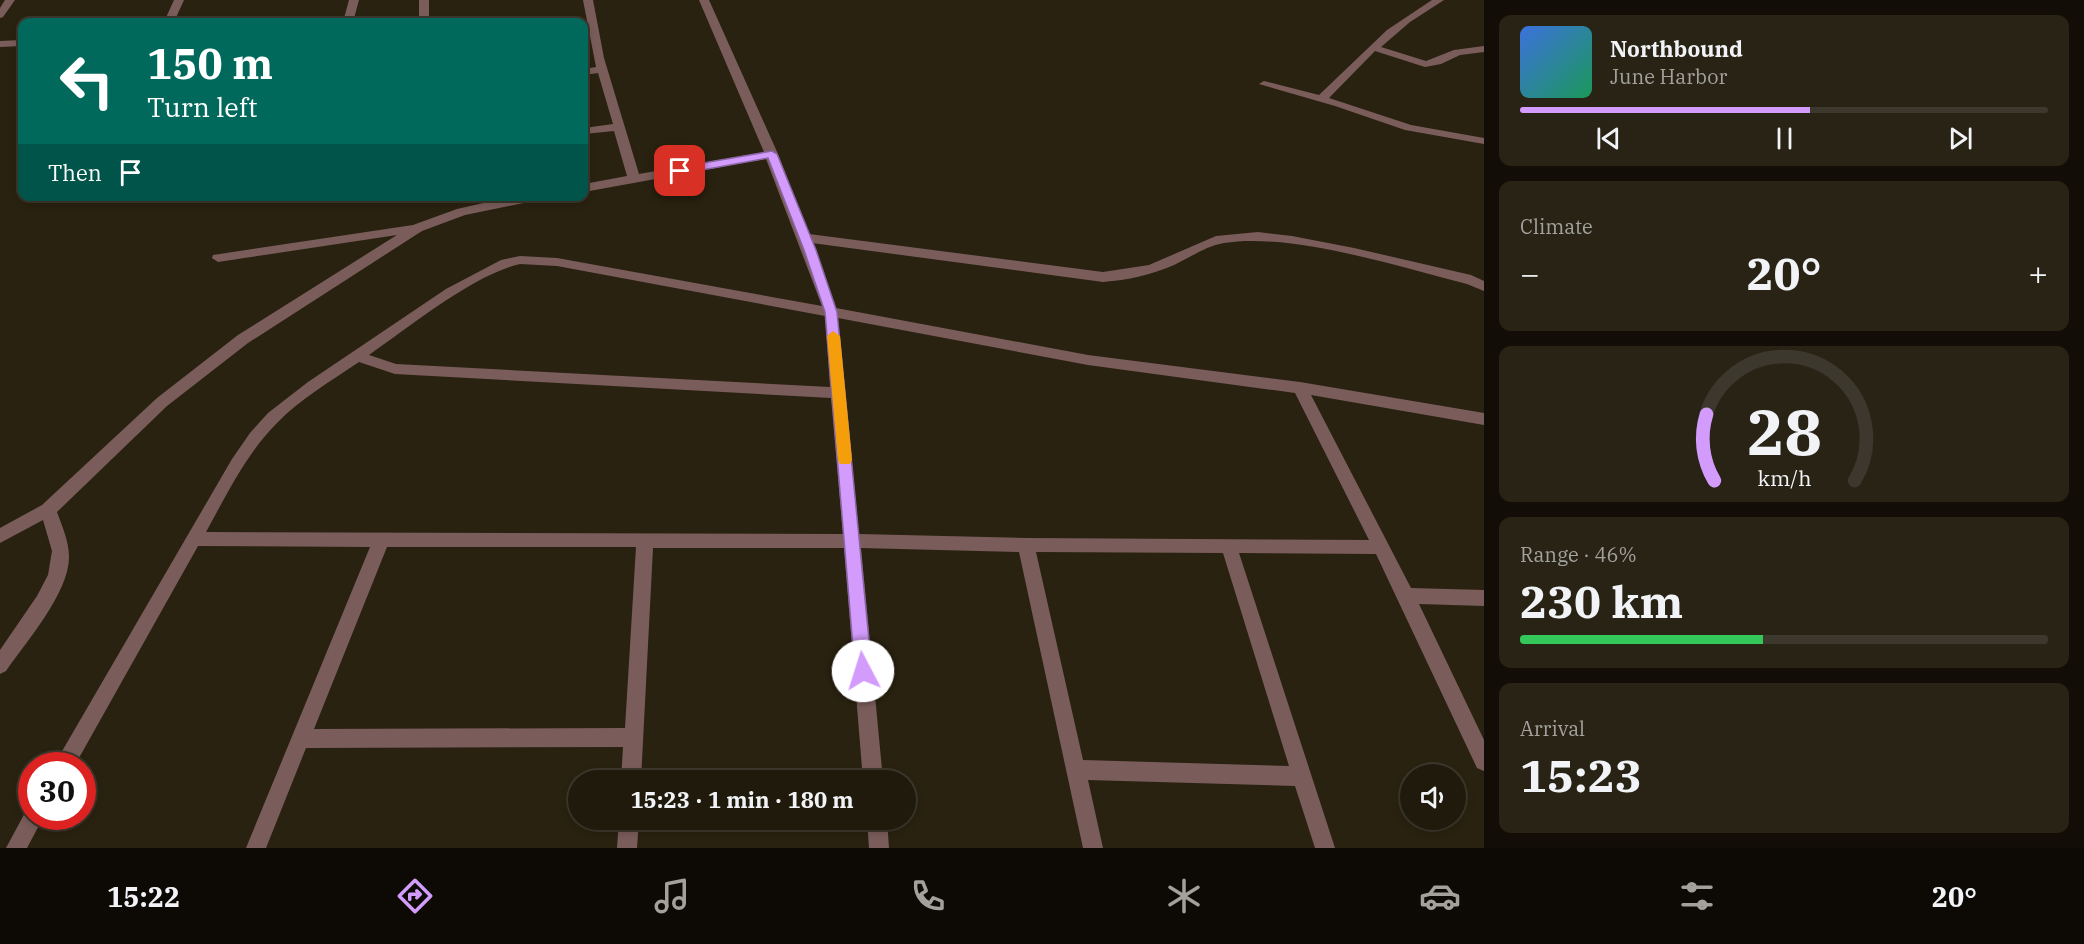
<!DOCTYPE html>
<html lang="en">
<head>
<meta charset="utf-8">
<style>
  :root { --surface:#201a0c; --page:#282315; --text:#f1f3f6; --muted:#a2a19d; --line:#3d382d; --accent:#d39cfc }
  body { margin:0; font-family:"IBM Plex Serif",serif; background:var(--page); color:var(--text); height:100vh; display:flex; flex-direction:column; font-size:22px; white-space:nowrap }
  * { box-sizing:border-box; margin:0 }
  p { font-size:20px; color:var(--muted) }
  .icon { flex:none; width:33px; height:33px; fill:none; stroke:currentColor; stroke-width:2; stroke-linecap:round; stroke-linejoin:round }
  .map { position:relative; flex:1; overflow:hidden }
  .panel { display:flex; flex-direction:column; gap:15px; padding:15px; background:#120e07; width:600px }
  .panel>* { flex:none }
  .top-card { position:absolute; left:18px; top:18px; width:570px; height:183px; border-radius:12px; box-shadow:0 3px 9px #0003,0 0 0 2px var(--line); background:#00695c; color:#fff; overflow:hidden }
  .controls { position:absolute; left:1400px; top:764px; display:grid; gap:12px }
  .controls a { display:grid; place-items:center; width:66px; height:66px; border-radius:50%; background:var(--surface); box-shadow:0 3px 9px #0003,0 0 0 2px var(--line); font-size:30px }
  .speed { position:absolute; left:18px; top:752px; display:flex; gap:12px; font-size:30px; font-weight:700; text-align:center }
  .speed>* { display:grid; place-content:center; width:78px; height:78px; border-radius:50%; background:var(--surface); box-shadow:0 3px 9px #0003,0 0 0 2px var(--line); line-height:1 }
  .speed .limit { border:9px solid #d22; background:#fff; color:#111 }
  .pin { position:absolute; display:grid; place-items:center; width:51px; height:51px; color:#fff; margin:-26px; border-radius:12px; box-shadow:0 3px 9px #0006 }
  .me { position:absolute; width:66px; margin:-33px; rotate:355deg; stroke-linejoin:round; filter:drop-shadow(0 0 4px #0008) }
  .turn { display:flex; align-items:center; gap:21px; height:126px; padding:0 30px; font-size:27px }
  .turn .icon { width:78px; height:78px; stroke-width:2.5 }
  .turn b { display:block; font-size:42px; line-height:51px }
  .then { display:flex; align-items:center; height:57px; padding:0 30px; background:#0003; gap:12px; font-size:22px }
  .big { font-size:45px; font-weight:800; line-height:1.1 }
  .panel .card { flex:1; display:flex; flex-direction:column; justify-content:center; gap:9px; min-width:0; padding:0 21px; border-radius:12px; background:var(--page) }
  .panel .dial { align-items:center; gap:0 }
  .dial svg { height:156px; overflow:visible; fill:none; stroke:var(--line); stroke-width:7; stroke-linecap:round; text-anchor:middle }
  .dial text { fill:var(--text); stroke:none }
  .song { display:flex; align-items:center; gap:18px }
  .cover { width:72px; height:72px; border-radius:9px; background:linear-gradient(135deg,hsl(220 70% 55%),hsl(150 70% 35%)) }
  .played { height:6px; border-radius:3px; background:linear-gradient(90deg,var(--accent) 55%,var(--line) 55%) }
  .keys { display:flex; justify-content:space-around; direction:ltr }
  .heat { display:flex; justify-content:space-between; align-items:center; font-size:33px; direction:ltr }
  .charge { height:9px; border-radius:4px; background:linear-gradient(90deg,#34c759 46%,var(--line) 0) }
  .trip { position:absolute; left:568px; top:770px; width:348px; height:60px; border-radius:30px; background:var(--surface); box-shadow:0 3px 9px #0003,0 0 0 2px var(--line); font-weight:800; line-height:60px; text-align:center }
  .dock { display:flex; height:96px; justify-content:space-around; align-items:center; background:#0d0a05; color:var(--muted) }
  .dock .icon { width:42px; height:42px }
  .dock .active { color:var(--accent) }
  .dock b { font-size:27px; color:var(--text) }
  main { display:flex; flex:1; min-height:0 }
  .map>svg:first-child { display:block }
</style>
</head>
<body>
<main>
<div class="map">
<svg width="1484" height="848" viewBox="0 0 1484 848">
  <rect width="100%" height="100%" fill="#2a2210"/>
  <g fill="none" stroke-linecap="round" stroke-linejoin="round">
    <path fill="#7a5d5b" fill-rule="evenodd" d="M5 0H15L3 17 0 18V8Z
      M174 0H184L174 22H164Z
      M349 0H359L353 22H343Z
      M419 0H429V22H419Z
      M583 0H593L604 58 639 174 764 152 699 0H709L778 154 809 234 1103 272 1149 265 1216 236 1258 232 1292 236 1354 248 1471 275 1484 281V291L1467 284C1401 267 1290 232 1224 243 1206 246 1191 257 1174 265 1151 275 1128 280 1103 282L812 243 836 308 1088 355 1300 382 1484 413V425L1311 395 1411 588 1484 590V606L1419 604 1484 740V771L1477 768 1376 554 1239 553 1335 848H1315L1295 786 1088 780 1103 848H1083L1019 552 861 548 883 780H863L844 548H653L641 780H621L623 747 306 748 266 848H246L370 547 198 546 75 765H54L232 459 250 433 268 413 308 382 446 289 501 260 520 256 557 258 822 306 766 159 584 192V184L627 176 614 131 584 134V128L613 124 598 73 584 75V69L596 67ZM520 264 557 266 825 316 830 387 396 364 369 355C409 327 475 274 520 264ZM838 318 1088 365 1295 393 1369 540 1026 538 859 534ZM359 362 395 374 831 398 843 534 206 532C227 494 246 454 277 423 300 399 331 381 359 362ZM387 547H636L625 728 314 729ZM1036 552 1223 553 1289 766 1083 760Z
      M1432 0H1444L1410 22 1381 47 1426 61 1454 50 1484 46V52L1460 55 1441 64 1425 67 1375 51 1329 98 1411 125 1484 138V144L1405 130 1335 106 1259 84 1264 81 1319 95 1387 30Z
      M22 40V46L0 47V41Z
      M515 196H544L538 200 465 215 422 231 248 343 167 406 57 512C62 526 69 541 69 557 69 593 26 642 6 671L0 674V650L37 596 48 575 52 551 43 520 0 543V528L42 505 157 398 238 335 397 235 218 262 212 258 213 255 413 225 457 209Z
      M32 807V816H44L27 848H6L27 809Z
      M619 819H639L637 848H617Z
      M867 819H887L889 848H869Z"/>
  </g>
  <path fill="#d39cfc" stroke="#8965a4" stroke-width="1.5" d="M772 151 777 154 816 250 837 312 872 671 869 677 863 679 858 677 855 671 825 312 804 250 768 158 680 174 675 171 680 167Z"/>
  <path fill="#f59e0b" d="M833 331 840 336 852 460 850 464H840L838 460 827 336Z"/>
</svg>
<div class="controls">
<a><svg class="icon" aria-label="sound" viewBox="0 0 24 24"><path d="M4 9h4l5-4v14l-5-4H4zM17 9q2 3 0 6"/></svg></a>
</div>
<div class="speed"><div class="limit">30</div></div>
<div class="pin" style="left:680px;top:171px;background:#d93025"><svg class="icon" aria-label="arrive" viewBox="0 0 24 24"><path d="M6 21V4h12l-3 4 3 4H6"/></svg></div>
<svg class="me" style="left:863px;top:671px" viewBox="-20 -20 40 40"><circle r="19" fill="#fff"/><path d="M0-13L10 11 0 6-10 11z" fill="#d39cfc"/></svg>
<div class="trip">15:23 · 1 min · 180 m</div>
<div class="top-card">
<div class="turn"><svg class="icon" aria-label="left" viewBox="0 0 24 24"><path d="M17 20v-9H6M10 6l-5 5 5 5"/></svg><div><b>150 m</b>Turn left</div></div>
<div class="then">Then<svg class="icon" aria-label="arrive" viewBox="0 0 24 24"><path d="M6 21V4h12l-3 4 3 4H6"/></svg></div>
</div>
</div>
<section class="panel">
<div class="card">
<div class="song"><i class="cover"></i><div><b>Northbound</b><p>June Harbor</p></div></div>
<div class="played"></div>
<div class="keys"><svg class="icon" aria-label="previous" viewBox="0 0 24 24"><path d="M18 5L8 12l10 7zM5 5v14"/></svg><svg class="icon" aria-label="pause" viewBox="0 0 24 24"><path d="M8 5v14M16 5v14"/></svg><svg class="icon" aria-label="next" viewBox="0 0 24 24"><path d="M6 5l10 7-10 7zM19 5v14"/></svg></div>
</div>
<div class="card"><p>Climate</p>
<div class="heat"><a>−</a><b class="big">20°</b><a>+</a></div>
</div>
<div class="card dial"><svg viewBox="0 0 100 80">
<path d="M14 69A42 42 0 1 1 86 69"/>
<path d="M14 69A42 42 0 0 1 10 35" stroke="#d39cfc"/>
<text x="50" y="56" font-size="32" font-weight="700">28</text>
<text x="50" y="72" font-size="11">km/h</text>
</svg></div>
<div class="card"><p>Range · 46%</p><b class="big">230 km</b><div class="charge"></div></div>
<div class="card"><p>Arrival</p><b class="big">15:23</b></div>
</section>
</main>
<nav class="dock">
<b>15:22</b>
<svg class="icon active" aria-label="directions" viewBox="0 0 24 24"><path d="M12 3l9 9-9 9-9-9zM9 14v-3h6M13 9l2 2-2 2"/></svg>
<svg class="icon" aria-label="music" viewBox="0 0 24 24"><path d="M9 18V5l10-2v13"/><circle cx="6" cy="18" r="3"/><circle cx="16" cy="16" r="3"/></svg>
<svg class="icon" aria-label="phone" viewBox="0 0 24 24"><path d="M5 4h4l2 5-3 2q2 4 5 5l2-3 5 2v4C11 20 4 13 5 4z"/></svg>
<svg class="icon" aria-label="climate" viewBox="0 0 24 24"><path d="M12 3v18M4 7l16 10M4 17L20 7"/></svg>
<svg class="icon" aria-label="car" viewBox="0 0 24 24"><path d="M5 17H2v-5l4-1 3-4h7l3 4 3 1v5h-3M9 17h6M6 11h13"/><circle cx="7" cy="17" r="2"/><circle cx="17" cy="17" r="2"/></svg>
<svg class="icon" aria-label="filters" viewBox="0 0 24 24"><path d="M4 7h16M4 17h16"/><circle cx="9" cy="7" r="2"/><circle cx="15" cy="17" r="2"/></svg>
<b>20°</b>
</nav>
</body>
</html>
